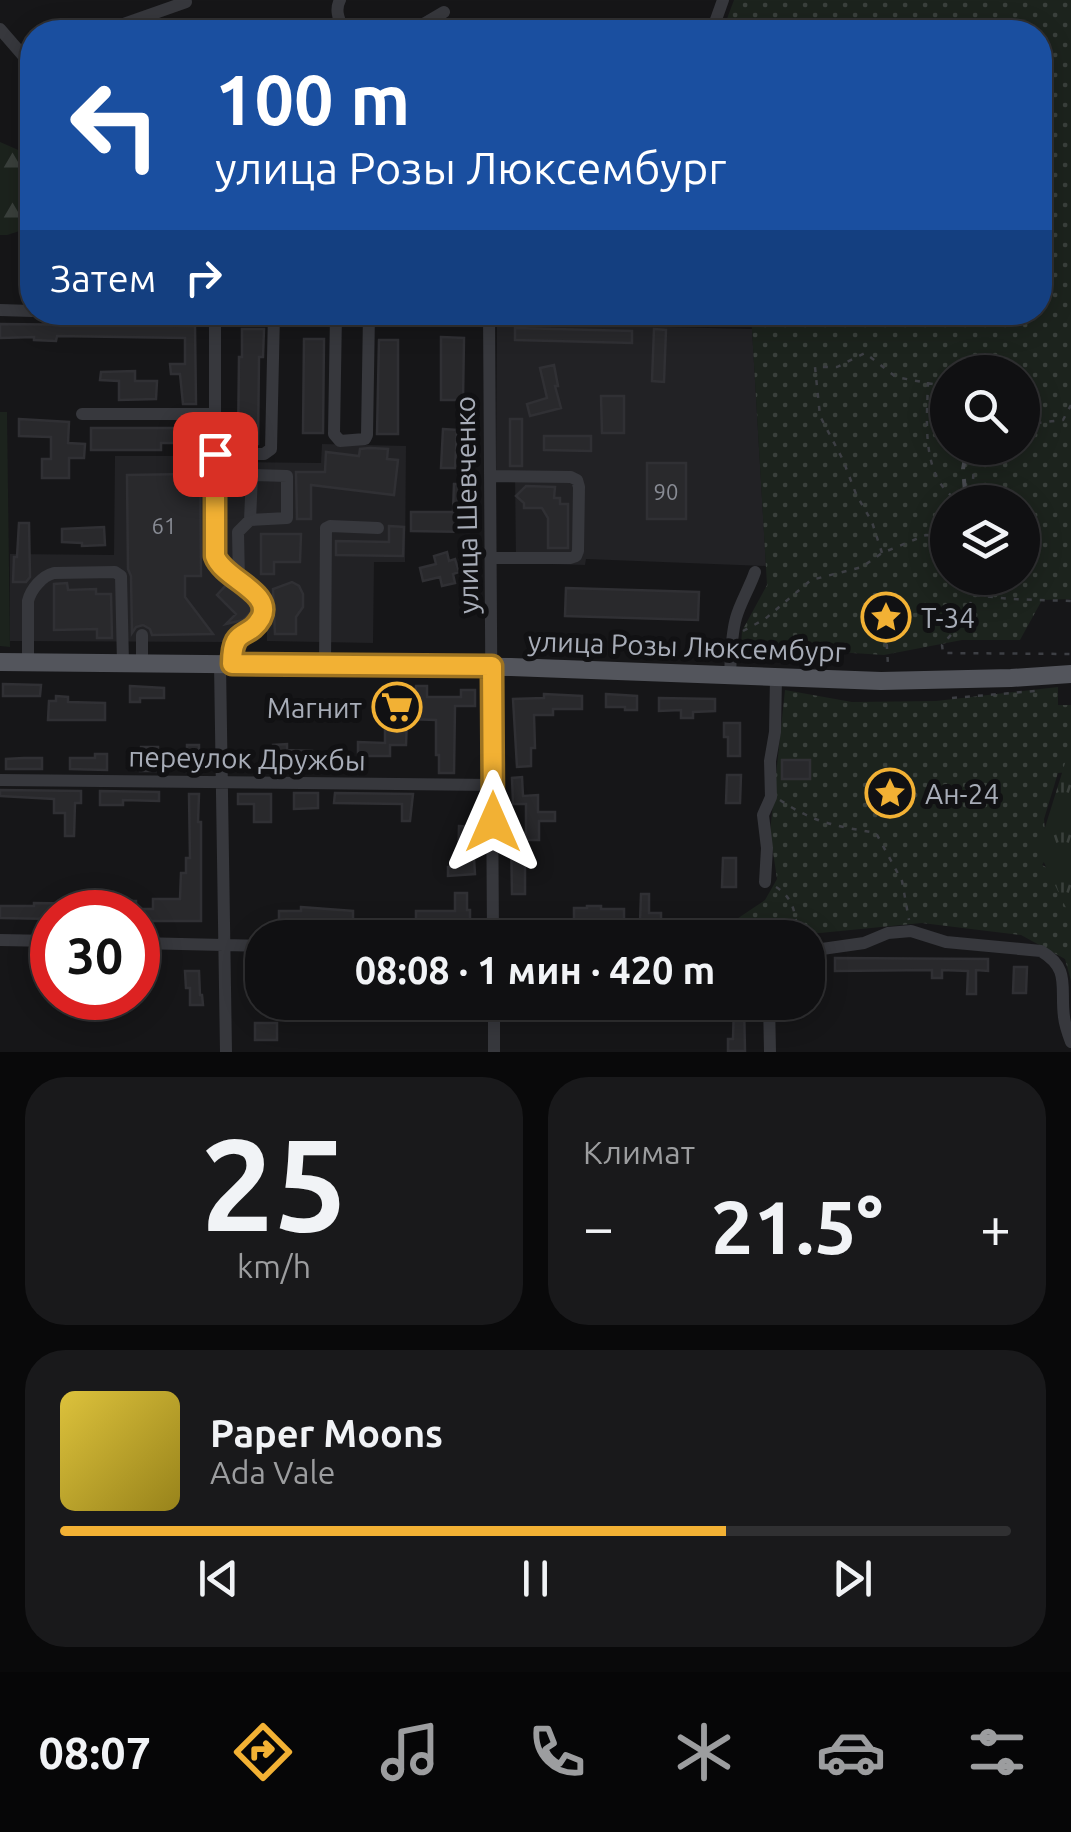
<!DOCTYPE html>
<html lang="ru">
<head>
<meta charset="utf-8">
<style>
  :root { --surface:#101012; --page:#19191b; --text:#f1f3f6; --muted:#9c9d9f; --line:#303032; --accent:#f2b134 }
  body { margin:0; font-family:Ubuntu,sans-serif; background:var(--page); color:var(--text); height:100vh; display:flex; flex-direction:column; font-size:38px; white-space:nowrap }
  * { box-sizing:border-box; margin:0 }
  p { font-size:32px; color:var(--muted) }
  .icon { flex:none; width:55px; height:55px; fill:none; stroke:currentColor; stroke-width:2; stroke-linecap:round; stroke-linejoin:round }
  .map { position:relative; height:1052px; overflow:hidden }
  .drawer { display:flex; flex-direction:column; gap:25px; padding:25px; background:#09090a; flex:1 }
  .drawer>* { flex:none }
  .guide { position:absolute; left:20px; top:20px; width:1032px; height:305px; border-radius:40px; box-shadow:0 5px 25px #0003,0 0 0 2px var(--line); background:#1a4fa0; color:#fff; overflow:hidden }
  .tools { position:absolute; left:930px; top:355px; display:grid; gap:20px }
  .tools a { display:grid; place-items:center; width:110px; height:110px; border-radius:50%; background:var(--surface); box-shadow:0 5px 25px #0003,0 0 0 2px var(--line); font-size:50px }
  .speed { position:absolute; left:30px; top:890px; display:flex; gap:20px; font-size:50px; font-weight:700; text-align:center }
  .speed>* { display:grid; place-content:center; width:130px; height:130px; border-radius:50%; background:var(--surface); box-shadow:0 5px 25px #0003,0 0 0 2px var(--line); line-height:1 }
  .speed .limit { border:15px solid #d22; background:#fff; color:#111 }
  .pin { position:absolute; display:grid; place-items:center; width:85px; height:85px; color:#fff; margin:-42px; border-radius:20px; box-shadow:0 5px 15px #0006 }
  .me { position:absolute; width:110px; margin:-55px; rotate:0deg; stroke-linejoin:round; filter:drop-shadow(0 0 8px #0008) }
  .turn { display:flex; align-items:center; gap:35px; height:210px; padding:0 30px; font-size:45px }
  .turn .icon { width:130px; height:130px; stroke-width:2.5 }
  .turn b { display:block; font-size:70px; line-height:85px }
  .then { display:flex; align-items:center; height:95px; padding:0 30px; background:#0003; gap:20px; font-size:38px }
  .big { font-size:75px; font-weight:600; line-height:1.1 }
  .drawer .widget { flex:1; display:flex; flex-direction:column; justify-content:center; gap:15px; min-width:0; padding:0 35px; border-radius:40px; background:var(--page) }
  .drawer .dial { align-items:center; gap:0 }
  .dial b { font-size:130px; line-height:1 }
  .song { display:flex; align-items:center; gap:30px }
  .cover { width:120px; height:120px; border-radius:15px; background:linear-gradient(135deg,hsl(50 70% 55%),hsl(50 70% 35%)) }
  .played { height:10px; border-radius:5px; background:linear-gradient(90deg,var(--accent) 70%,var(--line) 70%) }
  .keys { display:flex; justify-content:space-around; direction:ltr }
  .heat { display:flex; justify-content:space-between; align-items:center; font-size:55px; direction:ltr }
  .drawer .tiles { flex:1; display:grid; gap:25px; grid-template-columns:1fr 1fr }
  .widget:last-child { grid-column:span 2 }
  .trip { position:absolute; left:245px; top:920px; width:580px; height:100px; border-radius:40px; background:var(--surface); box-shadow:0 5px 25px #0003,0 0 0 2px var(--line); font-weight:600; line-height:100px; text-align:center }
  .dock { display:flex; height:160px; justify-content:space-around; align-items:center; background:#060607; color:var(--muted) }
  .dock .icon { width:70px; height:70px }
  .dock .selected { color:var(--accent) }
  .dock b { font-size:45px; color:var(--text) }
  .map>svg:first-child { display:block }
</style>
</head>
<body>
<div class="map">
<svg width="1071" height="1052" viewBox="0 0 1071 1052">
  <defs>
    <pattern id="grass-dots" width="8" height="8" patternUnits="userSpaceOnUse" patternTransform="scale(2.5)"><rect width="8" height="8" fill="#1c231d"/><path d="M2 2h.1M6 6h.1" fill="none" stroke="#3a403c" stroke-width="1.8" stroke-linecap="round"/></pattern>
    <pattern id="forest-firs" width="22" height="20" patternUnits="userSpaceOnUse" patternTransform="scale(2.5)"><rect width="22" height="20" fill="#1c231d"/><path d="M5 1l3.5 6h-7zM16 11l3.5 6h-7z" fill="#3a403c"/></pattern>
    <pattern id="park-tufts" width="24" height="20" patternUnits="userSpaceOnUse" patternTransform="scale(2.5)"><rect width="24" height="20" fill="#1c231d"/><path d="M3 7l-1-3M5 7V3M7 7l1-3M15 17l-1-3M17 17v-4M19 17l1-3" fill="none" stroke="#3a403c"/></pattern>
  </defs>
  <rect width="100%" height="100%" fill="#161618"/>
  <path fill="#222225" d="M497 323 752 329 766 566 586 559 585 565 516 563 515 473 496 472Z
    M322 444 406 446 405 562H374L373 643 267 641V596L241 573 221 562V462L321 463Z
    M115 456H208L210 561 214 568 255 603 257 608 255 617 248 624 225 642 10 641V554L114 555Z"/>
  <path fill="url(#grass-dots)" fill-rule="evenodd" d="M734 0H1071V599L1042 600 1020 640H962L884 655 741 646 742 631 767 585 751 313 1040 312V32H722ZM948 372H1022V448H948ZM1022 502V578H948V502Z
    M1058 687V705H1071V772L1058 773 1044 819 1047 857 1042 865 1048 868 1071 901V981L1065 959 1021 935 922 923 820 933 719 931 765 900 777 879 770 832 785 690 852 702 936 701Z"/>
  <path fill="url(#forest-firs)" d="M0 142 32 156V227L7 235H0Z"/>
  <path fill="url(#park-tufts)" d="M1071 744V918L1038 850Z"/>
  <path fill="#1c231d" d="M0 412H7L10 647 0 646Z"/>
  <path fill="#29292c" stroke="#303034" stroke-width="2.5" d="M0 324 195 326 196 404H183L180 374H171L170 364H185V338L57 336 56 341 34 340V337L0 338Z
    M515 328 632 331V343L515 340Z
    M242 329H264L263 357H259L258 444H238L239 357H242Z
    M654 329 666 330 664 382 652 381Z
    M441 337 464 338 463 400H441Z
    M304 339H324L323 433H303Z
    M379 340H398V434H377Z
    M554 365 558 386H555L561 408 530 416 527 404 547 398 540 368Z
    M135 371V381H157L156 399 119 400V381L100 380 101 372Z
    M601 396H624V433H602Z
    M19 419 69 422 68 443 85 444 84 458H69V478H42V459H51V437L19 436Z
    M510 419H522V466H510Z
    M91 428H196V443H161V450H91Z
    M443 429 457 430 455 468H441Z
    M544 436H591V451L544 450Z
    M370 448 388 449 387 459 398 460 394 495 311 485V519H297L296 472H325L326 452 359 456 360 449Z
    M190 458H200L201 576H185V597L213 634 152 635 150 629 143 625 136 627 132 633 131 576 128 569 127 475 190 474Z
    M647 463H686V519H647Z
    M454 484H466L464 512H469V532L411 531V512H453Z
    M526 486 555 487 554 498H560V504H568V548H548V518L542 508H524V503L516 496Z
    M19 523H29L30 577 26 582H13L14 557H17Z
    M389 526 404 527 403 556 336 555V541L389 542Z
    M104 527 105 545 82 546V543L62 542V529Z
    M261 534H301L300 562H274V574H261Z
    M447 552 449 561 455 559 459 572 453 574 455 583 442 586 440 577 423 581 420 568 436 564 434 556Z
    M292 582 299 586 303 594V607L296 617V634H275L273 589Z
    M67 583 68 590 96 589V594H111L112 638H97V629L54 630V584Z
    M227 584 251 604 252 611 243 620 226 624 236 614 217 595Z
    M566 588 699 592 698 620 565 616Z
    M3 684 41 685 40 696H3Z
    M130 686 164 688V698H140V702H130Z
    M416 686H427V697H461V690H475V706H455L454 773H439V755H436V720L407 719 406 745H390V756H358V742L385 743V694H415Z
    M544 694 582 696V709H553V715H534L535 748H531V766L517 767 513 699 544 698Z
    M606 694 637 696V710H625V707H606Z
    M56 696 68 697V702L105 703V720H48L49 701H56Z
    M659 698 715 699V711L693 712V718H681V710L659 711Z
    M724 723H740V756H728V737H724Z
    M287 744V750L312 751 311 761 274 762 273 745Z
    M187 745H199V772H187Z
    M141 747H158L157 771H140Z
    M95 754H107V770L70 769V758H95Z
    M24 758H42V769H6V759Z
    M782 760H810V779H782Z
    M727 775H741L740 803H726Z
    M522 777 523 796 538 795V812H555V821H539V840H526V804H513L512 778Z
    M0 790 81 791V803H75L74 836H65V813H54V799L0 796Z
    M100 791 159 792V801L123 800V805H100Z
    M294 793H318V808L294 809Z
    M335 793 413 794 410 821H402V804L334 803Z
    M189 794H199L198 822H201V921H143L144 909H153V899H180L181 873H186V858H190Z
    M238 794H271V822H254V804H238Z
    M459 826 472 827 475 874 448 876V867H458Z
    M511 833H525V894H512Z
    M723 858H736V887H722Z
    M104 892H113V901H136V912H52V919L0 918V906H34V903L103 904Z
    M455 893H467V910H470V922L416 921V911H455Z
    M641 894H649V913H661V923H640Z
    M587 906H601V909H624V919L574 920V908H587Z
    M301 907 353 911V922H279V911H301Z
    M42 954H52L51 988H42Z
    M835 958 988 959V971L976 970V994H967L968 971 942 970V978H932V970L835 971Z
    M1014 967H1027L1026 993H1013Z
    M185 971H199L200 995H202L203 1005H190V988H186Z
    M734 1005H744L745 1051H728V1039H733Z
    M255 1023H277V1040H255Z"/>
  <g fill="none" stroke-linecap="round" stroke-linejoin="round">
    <path stroke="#3d3f44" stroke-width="2.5" stroke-dasharray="5 8" stroke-linecap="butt" d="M928 382C927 422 920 481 961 502
      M1022 443 1026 442 1036 423 1063 420 1071 405
      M976 448 973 479 977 502
      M882 553 872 522 856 494 843 460 820 416 815 367H837L865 353 896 377 948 387
      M981 578 963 621 942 645 943 653 1071 654
      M975 595 1010 599 1071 601
      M743 631 765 619 811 580 862 567 882 553 926 535 948 537
      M886 631 888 665
      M952 698 1035 691
      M780 800C814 823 836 826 876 833L902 881 909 920
      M776 887C794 898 797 917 797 938"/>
    <path stroke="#37383d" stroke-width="12" d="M340 0C334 11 340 21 344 32
      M0 29 26 59 32 62
      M101 32 186 2
      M410 32 444 12
      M708 32 713 28 723 0
      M0 310 32 311
      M185 312 663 319
      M489 312 493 938
      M215 313V556C223 579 264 586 263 610 262 629 236 630 232 647 231 653 232 658 232 664
      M336 314 334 434 340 441 365 439 367 435 369 314
      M82 414H215
      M215 454H264L271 449 274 313
      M491 476 571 477 577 480 579 487 578 551 576 556 570 558H491
      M239 581 238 532 250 520 287 518V476L252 475 250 520
      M28 663V601C31 589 42 576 54 573L115 572 121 576 123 663
      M142 663V635
      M220 664 226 1052
      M325 665 326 528 330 526 378 528
      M730 675C731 657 731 636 736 618 740 603 750 587 755 572
      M0 780 493 785
      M765 882 767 848 763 815 771 797 770 761 775 732 776 677
      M721 938H734
      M0 940 52 941
      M138 943 262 946
      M808 951 864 943 888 933 911 931 946 942 1041 951C1071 969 1060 987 1064 1017 1065 1026 1068 1034 1071 1042
      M494 1002V1052
      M769 1002 770 1052"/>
    <path stroke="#53555c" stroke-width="18" d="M0 662 511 667 881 681 1011 678 1071 674"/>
    <path stroke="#4a4c52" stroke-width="4" stroke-dasharray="12 10" stroke-linecap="butt" d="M965 491 963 469 967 448"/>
  </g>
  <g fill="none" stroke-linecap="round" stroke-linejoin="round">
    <g stroke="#9d7322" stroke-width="25">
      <path id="route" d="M215 454V556C223 579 274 592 261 618 248 641 232 625 232 664L492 666 493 822"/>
    </g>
    <use href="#route" stroke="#f2b134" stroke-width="18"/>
  </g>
  <defs>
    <g id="sight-ring" transform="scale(2.5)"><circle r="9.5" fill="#111113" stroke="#f2b134" stroke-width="1.5"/><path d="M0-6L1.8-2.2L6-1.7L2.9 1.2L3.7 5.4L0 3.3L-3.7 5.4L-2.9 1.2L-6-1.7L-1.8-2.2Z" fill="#f2b134"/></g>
    <g id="supermarket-ring" transform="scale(2.5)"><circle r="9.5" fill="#111113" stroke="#f2b134" stroke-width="1.5"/><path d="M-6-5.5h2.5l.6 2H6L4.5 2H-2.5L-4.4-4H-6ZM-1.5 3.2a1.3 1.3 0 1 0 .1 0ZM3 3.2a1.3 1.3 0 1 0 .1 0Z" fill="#f2b134"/></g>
  </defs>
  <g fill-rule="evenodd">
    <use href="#sight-ring" x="886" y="617"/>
    <use href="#supermarket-ring" x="397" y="707"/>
    <use href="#sight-ring" x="890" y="793"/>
  </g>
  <g text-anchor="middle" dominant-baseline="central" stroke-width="10" stroke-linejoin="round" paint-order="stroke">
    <g font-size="22" fill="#888b94">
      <text x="666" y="491">90</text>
      <text x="164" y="525">61</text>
    </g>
    <g font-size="28" fill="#a8adb8" stroke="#111113">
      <text transform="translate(466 505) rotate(-91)">улица Шевченко</text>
      <text transform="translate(687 646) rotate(2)">улица Розы Люксембург</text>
      <text transform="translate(247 758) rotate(1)">переулок Дружбы</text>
    </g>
    <g font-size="28" fill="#a8adb8" stroke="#111113" text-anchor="start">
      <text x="921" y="617">Т-34</text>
      <text x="362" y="707" text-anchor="end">Магнит</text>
      <text x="925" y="793">Ан-24</text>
    </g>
  </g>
</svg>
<div class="tools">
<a><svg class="icon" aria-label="search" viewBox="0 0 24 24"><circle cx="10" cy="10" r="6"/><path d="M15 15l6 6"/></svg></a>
<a><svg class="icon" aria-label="layers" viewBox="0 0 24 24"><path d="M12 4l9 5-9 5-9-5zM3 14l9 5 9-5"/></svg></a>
</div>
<div class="speed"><div class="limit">30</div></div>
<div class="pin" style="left:215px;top:454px;background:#d93025"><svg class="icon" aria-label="arrive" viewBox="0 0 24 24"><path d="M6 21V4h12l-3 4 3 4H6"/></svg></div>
<svg class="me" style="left:493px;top:822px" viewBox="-20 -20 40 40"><path d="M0-17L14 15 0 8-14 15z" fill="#f2b134" stroke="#fff" stroke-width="4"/></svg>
<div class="trip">08:08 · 1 мин · 420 m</div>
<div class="guide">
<div class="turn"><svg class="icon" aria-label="left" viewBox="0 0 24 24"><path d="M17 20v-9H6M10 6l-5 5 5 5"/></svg><div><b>100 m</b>улица Розы Люксембург</div></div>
<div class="then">Затем<svg class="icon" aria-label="right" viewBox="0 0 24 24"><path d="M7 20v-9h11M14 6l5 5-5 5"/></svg></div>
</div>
</div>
<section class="drawer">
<div class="tiles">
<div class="widget dial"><b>25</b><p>km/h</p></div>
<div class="widget"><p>Климат</p>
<div class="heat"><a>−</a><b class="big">21.5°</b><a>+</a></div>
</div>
<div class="widget">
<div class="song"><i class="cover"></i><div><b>Paper Moons</b><p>Ada Vale</p></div></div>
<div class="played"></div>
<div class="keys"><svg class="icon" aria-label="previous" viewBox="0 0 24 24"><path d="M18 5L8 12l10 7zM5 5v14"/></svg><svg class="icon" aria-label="pause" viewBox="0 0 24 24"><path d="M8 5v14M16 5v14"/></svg><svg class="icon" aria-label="next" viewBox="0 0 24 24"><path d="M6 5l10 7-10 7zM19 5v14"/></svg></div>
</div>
</div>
</section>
<nav class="dock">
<b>08:07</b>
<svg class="icon selected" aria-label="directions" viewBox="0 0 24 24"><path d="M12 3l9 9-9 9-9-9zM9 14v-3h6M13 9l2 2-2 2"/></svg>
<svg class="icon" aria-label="music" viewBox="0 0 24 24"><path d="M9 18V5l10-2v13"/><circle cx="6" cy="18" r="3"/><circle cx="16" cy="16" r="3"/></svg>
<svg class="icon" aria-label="phone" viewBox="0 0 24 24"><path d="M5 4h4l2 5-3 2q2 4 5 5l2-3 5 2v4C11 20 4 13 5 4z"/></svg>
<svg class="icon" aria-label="climate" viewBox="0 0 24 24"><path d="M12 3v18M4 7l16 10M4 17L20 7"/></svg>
<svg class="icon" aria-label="car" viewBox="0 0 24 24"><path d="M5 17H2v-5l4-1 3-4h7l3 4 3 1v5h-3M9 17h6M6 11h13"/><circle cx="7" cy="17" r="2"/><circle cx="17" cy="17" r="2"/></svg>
<svg class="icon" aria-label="filters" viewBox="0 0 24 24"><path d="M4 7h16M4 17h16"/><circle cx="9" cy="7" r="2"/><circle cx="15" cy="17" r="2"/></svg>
</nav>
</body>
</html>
